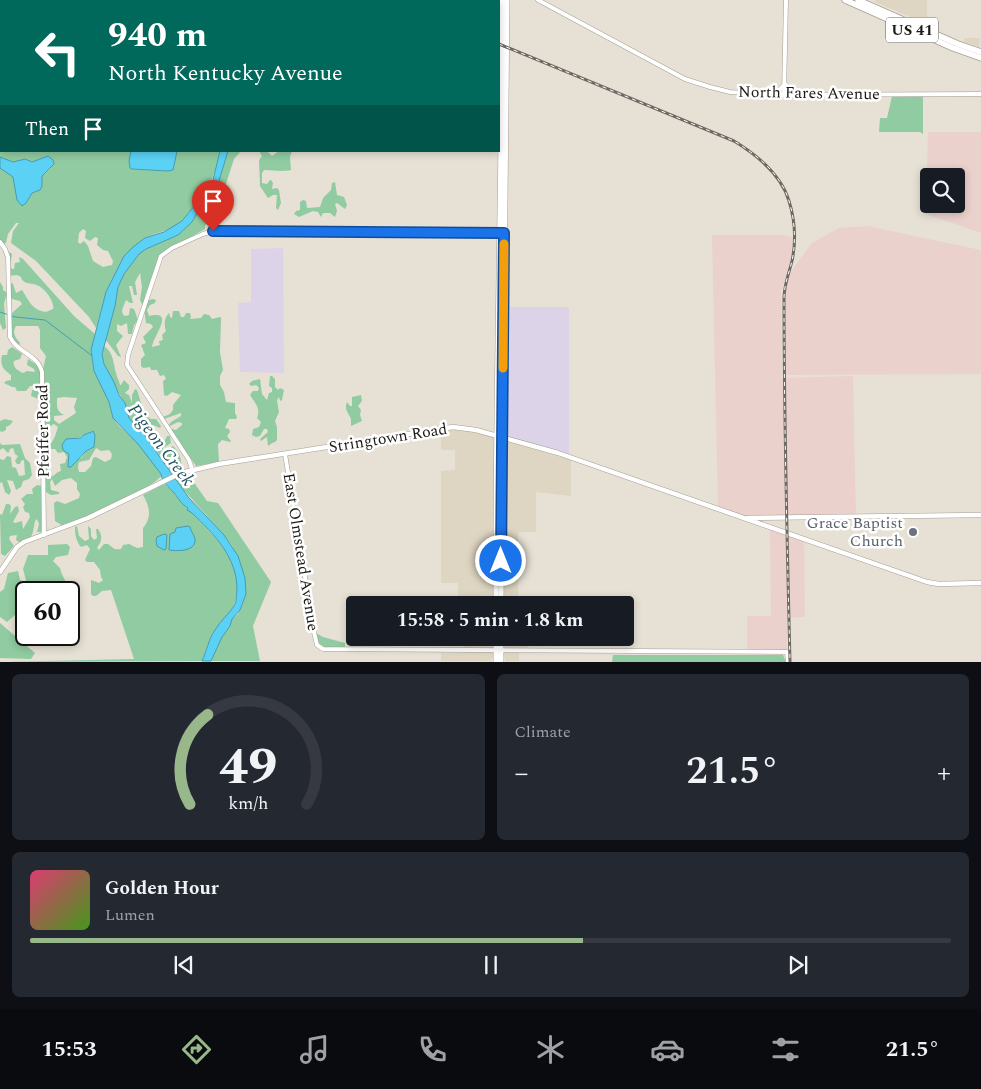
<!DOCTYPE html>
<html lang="en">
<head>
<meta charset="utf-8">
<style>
  :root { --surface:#171b24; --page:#242831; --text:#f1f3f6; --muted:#9ea1a6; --line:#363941; --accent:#98b78a }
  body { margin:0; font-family:Spectral,serif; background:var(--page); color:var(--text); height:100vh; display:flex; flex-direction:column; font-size:19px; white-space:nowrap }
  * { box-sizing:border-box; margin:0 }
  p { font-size:16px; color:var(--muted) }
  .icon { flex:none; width:28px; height:28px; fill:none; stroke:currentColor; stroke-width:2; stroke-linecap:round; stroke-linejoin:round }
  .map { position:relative; height:662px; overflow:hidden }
  .panel { display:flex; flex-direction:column; gap:12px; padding:12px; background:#0d0f14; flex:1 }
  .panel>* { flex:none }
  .hud { position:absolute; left:0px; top:0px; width:500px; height:152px; box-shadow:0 2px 8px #0003; background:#00695c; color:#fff; overflow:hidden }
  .buttons { position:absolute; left:920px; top:168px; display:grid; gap:10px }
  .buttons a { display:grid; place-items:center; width:45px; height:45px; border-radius:5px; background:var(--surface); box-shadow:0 2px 8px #0003; font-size:25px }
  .speed { position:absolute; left:15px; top:581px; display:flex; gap:10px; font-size:25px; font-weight:700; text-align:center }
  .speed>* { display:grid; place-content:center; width:65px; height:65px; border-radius:50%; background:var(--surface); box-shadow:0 2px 8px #0003; line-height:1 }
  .speed .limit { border:2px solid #111; border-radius:8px; background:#fff; color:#111 }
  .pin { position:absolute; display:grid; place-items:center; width:42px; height:42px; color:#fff; margin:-51px -21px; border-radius:50% 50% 50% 0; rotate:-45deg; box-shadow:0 0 5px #0007 }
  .pin .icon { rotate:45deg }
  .me { position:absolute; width:55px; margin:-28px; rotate:0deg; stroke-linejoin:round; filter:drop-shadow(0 0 4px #0008) }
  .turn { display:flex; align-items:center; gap:18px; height:105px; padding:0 25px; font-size:22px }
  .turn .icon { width:65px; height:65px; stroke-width:2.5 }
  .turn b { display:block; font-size:35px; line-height:42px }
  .then { display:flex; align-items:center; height:48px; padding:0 25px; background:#0003; gap:10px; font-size:19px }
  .big { font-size:38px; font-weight:700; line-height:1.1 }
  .panel .tile { flex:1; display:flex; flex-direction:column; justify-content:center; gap:8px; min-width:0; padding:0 18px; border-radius:8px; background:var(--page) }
  .panel .dial { align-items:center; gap:0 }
  .dial svg { height:130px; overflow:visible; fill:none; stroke:var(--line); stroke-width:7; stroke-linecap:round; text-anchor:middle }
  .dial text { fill:var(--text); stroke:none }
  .song { display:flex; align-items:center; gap:15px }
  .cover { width:60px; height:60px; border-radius:8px; background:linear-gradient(135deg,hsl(340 70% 55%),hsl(100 70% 35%)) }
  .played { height:5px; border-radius:2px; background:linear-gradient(90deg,var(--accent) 60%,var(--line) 60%) }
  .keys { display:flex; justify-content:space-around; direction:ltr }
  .heat { display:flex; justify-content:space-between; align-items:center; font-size:28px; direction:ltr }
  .panel .tiles { flex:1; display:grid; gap:12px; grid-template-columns:1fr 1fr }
  .tile:last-child { grid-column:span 2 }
  .trip { position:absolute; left:346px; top:596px; width:288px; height:50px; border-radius:5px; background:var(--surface); box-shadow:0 2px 8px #0003; font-weight:700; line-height:50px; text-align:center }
  .dock { display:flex; height:80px; justify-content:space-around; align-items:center; background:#090b0e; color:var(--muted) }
  .dock .icon { width:35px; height:35px }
  .dock .current { color:var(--accent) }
  .dock b { font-size:22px; color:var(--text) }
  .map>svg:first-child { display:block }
</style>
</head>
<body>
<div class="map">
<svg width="981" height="662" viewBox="0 0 981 662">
  <rect width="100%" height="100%" fill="#e6e1d4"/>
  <path fill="#ded6c2" d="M875 0H927V24L875 2Z
    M964 38H980L979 47 964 42Z
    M453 428 466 429 571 460V496L536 492V532H518V605H464V599H458V583H441V471L455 470V450H441V430Z
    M464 638H528V651H519V661H505V658L491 659V661H441V653H464Z"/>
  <path fill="#ebd1cc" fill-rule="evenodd" d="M928 132H981V233L926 214ZM956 176V204H929V176Z
    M867 226 981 250V374L785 375 784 292 789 274 812 243 839 228Z
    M712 235H781L793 237 790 264 781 292 782 378 853 376 856 517 787 520 744 518 718 509Z
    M770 527 804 539 805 617 787 618V652H747V616H771Z"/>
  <path fill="#ddd3e8" d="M283 248 284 373 240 372 238 303 251 302V249Z
    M509 307H568L569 309V454L507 435 504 431 507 309Z"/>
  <path fill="#90cba1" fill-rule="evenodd" d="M0 45 1 151H131L129 160 131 169 168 171 173 169 177 151H220C214 181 207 192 187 215 183 219 181 223 176 226 166 232 151 233 141 241 113 268 107 292 96 328L89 317 36 261 11 243 13 231 19 223H16L8 234 6 243 3 244 0 240V168L13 177 14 183 26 203 32 193 36 192 42 186V176L51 168 48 156 32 162 25 159 13 162 0 157ZM83 229 86 231 85 238 90 241 95 237 98 238 97 245 103 250 108 251 113 261 112 265 103 267 93 261 88 246 84 241 80 244 78 242 79 233Z
    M892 96H923V134L920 132H879L880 118H887Z
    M228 151 240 152 234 159 224 190 216 202 205 226V229L162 253 157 262 145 296V301L153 299 156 300 155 303 150 305 147 310 149 316C176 310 153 336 152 347L160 345 159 341 163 340 162 335 166 331C164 325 164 318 169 313L170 317 172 318 173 311H179L181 317H184L186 313H190L191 317 190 319 201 318 204 314 209 315 212 319 220 317 221 318 220 352 223 370 220 376V385L224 392 226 402 235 403V413L237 417 236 419H229L225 428 229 429 230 432 227 436 231 441 230 442 222 440 218 444 219 462 196 466 172 432V429L176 430 182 425V423L178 422 170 426 169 425 171 422 181 416V413L164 419 163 417 170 414 173 410V405L181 395 172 392 167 396 164 395 163 381 166 379 164 375 160 376 157 370H151L150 367 143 368 141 366V359L145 355 141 345 146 343 143 337 153 327 151 324 146 323 144 308 140 300 142 287 140 273 135 282 137 295H134L132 286H129L133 303H130L126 300 122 310 123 315 126 316 129 315 130 308 134 309 138 320 134 325 132 334H128L127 323 121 326 117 324V331L123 336 116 345 121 357 118 356 105 339 115 306 118 287 124 274 139 254 146 249 178 235 192 222 197 213 207 205 215 194Z
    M259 151H267L272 156 279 151H292L290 157 291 170C280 172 275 170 264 170L262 173V183L267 184 270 180H271L273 183 272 189 277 188 279 190 281 203 278 210 276 208 277 195H273L268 198 260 186 259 160 262 156Z
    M335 182 337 195 344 197 347 205 345 209 337 203 335 204 337 211 335 217 330 213H323L321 217 318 212 313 211 299 217 294 214 296 211 300 210V202L303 200 306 201 307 208 320 207 323 198 331 190 332 183Z
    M9 252 12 254 10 266 12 269H14L15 263 20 262 19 257 23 259 74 316 95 334C87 369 96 370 108 400 111 407 111 416 116 422 122 430 132 436 138 444 147 454 154 465 162 475 151 490 89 515 70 524L63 526 55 521 54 503 57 501 65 504 79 498 80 494 77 489V483L71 478 62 480 55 486 52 479 50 482 51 490 59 492V494L51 495 46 492V448L41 407V400L31 396 32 390H37V388L35 386H30L26 391H17L15 387H12L4 383 6 381 11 380V375C3 369 0 366 2 355H7L8 350 12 347 22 354 20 359 14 361C12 367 18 371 23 373L27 371 35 372 34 369 27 365 28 359 43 369 46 356 40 348V330L38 326H16C12 333 15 337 20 343L19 347 12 340 10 322 12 313 22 304 20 301 12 299 10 296V282L13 284 16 293 22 290C29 301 32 310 46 312L53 309C55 301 43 285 33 284 28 283 27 284 22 280L21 277 17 275 9 276 7 254ZM64 397 77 398 74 407 76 413 59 424 54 420V416L64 415C56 411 57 406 57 398ZM54 424 58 427C56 433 54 443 48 445 44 438 46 428 54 424ZM90 433 92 449 86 451 81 458 69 459V454L75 438C82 438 84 434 90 433ZM96 448 101 451 109 450 112 454 111 459 105 462 96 457 93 458 91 466 85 472H79L78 467 79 462 89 460ZM51 449H55L58 453 64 452 67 457 65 463 60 464 61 471 58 472 53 476 50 475C49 470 47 455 48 450Z
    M0 282 3 287V290L7 293 4 304 6 328 3 330 0 323Z
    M104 346C114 353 113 363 116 373 117 378 119 380 120 385H121L124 380 129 385V389L125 393 129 395 132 403V395L135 389 137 390 141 403 136 411 141 413 145 412 147 417 151 419H156L161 426 160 428 153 425 150 428 156 442H164L167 436H170L171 443 163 448 162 453 169 452 172 446 174 447C180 452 183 463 180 470L172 473C163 461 155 447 145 435 140 430 133 424 129 418 127 413 127 407 125 403 117 389 97 362 104 346Z
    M270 376H272L275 379V387L278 390 280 388 284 390 282 400 280 401 279 397 277 400 279 412 275 421 277 427V440L275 442 272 443 268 446 267 437 261 441 260 439 268 432 267 429H264L260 436 256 437 252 435 253 429 259 427 261 422 257 418C261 408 255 403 250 395L253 391H258L259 388 256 385 251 386 249 384 252 381 260 379 262 394 267 400 269 393 272 392V388L269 386Z
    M361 395 362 401 358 406 361 410 360 415 362 421 351 426C351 424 351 421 351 419 348 412 344 410 347 402L350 406H352V397Z
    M5 419 13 421 10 425 6 427V430L2 432 0 431V421Z
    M0 443 2 445 20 444 25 458 30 463 32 475 29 479 23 481 21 487 16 490 13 481 7 480 11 491 9 495 5 492 2 482 0 483V459L4 460 7 456 11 457 12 467 16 468 19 476 25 475 24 460 21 461 20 464H17L15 461 18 456 15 454 13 448 10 449 9 452 8 453 3 448 0 450Z
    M184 477 187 478 190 477 207 501 218 503 271 582 253 626 260 661H211L222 637 230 626 232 619 238 614 243 603 233 547 224 535 182 488 177 480Z
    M164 484 172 491C196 523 249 555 235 602 233 612 220 621 215 630 208 640 207 651 202 661L0 662 134 659 111 590 102 591 96 596H93L91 594V580L99 583 103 580 101 577 100 570 94 562H87L85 560 90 549 87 545 81 547C76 541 75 534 75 527L77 526 79 536 85 541 89 539 88 526 91 529V536L94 540 97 538 96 529H98C103 536 102 541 97 548L99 550 104 544H108C114 548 113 550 121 549L123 545 129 544 137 548 143 547V528C152 518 150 507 143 495Z
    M37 485 42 486 41 532H37L39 524 37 519 35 521C32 535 34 539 19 542L16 540 17 535 10 536 9 539 14 546 5 556 1 554 0 514 2 515 6 504H9L11 506 10 514 15 507 18 506 19 511 13 522 15 523 22 521 23 529 30 517 29 513 25 512 23 507 25 504 21 499 27 494H33L32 489Z
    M67 544 70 547 68 555 56 557 53 561 60 568C62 578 70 587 76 597L69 601V592H31L29 590 19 589 17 591 20 604 19 608 26 618 24 619 16 614 7 622 0 617V592L4 589 8 573 18 571 20 580 25 582 26 580 23 569 28 555H48V545Z
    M0 623 35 653 31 659 0 658Z
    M316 633 323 637 345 643V648H326L318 644Z
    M613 655H783L786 662H612Z"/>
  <path fill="#5bd2f5" stroke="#489bb2" d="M131 151H177L173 170 168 171 132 169 130 168 129 160Z
    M220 151H228L215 194 207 205 197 213 192 222 178 235 146 249 139 254 124 274 118 287 115 306 102 354 104 364 114 382 119 395 125 403 129 418 145 436 189 498 224 535 238 556 245 578 246 594 240 610 232 619 230 626 222 637 211 661H202C207 651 208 640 215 630 220 621 229 614 234 606 237 602 236 595 237 591 238 558 214 534 192 513L187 510 188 508C180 503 180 500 174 493 168 486 163 484 161 474L138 444 113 418 109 402 94 371 91 350 106 292 124 256 133 247 145 238 164 232 182 221 208 189 213 180Z
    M48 156 53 160 54 164 42 176V186L40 190 32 193 26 203 22 206 17 200 13 177 0 168V157L13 162 25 159 32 162Z
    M93 431 95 435 94 447 86 451 71 467H68L69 454 63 450 62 445 66 439 81 438C84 433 89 434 93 431Z
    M188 526 190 527C191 532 196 537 195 542 193 552 176 551 169 550L170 534 175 532 176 528Z
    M164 534 167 535 166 549 164 550 157 546 156 540 157 537Z"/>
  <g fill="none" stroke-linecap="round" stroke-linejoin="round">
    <path stroke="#489bb2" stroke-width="1" d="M0 312 15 317 45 320 91 355"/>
    <g stroke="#a49f93" stroke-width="5">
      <path id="tertiary" d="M538 0 685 79 710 87 730 92 770 95 981 94
        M772 94 779 90 785 84 797 95
        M784 95 786 0
        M0 242 5 249 8 257 10 337C17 353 38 354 42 372L44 535
        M285 454 314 632 317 645 323 649 787 652 788 662
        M192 469 189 460 127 365 128 355 161 256 172 248 203 234 213 231 502 233"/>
    </g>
    <g stroke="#a49f93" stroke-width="5.5">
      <path id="secondary" d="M748 518 981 515
        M0 572 17 547 24 542 88 518 181 473 219 464 453 427 476 430 558 453 927 582 939 584 981 583"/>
    </g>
    <g stroke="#a49f93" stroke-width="6">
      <path id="primary" d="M496 605C495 403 502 202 502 0
        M501 605 507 0
        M496 662V638
        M501 662V638"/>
    </g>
    <g stroke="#a49f93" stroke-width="7">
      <path id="trunk" d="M0 0H147
        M845 0 953 48 981 58
        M858 0 958 44 981 52"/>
    </g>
    <use href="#tertiary" stroke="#fff" stroke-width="4"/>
    <use href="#secondary" stroke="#fff" stroke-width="4.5"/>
    <use href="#primary" stroke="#fff" stroke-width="5"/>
    <use href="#trunk" stroke="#fff" stroke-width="5.5"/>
    <g stroke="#6e6a62" stroke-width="3">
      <path id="rail" d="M0 25H1
        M499 44 734 141C757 155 781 174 789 201 795 220 796 242 792 261 789 273 784 285 784 298 784 419 787 540 790 662"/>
    </g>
    <use href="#rail" stroke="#fff" stroke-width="1" stroke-dasharray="4" stroke-linecap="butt"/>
  </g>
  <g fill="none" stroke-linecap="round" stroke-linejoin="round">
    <g stroke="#114b97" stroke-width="12">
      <path id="route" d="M213 231 504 233 501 561"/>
    </g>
    <use href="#route" stroke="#1a73e8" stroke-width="9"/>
    <path stroke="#f59e0b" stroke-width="9" d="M503 368 504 244"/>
  </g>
  <circle fill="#6b7280" stroke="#fff" stroke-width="2" cx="913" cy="532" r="5"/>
  <g text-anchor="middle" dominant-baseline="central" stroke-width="5" stroke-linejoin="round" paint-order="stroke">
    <rect fill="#fff" stroke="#605f5b" stroke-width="1" x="886" y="17.5" width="52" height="25" rx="4"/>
    <g font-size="15" font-weight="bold" fill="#1c1a15">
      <text x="912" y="30">US 41</text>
    </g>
    <g font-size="16" fill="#1c1a15" stroke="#fff">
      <text transform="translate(809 93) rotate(1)">North Fares Avenue</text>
      <text transform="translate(43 431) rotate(-91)">Pfeiffer Road</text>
      <text transform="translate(388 438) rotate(-9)">Stringtown Road</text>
      <text transform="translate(301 552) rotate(81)">East Olmstead Avenue</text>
    </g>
    <g font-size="16" fill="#5b616d" stroke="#fff" text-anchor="end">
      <text x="903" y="523">Grace Baptist<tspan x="903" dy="18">Church</tspan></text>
    </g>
    <g font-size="18" font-style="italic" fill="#235564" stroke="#fff">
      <text transform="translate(161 445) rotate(53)">Pigeon Creek</text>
    </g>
  </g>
</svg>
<div class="buttons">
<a><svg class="icon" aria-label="search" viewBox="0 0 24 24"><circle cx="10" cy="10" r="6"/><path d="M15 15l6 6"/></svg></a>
</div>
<div class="speed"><div class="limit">60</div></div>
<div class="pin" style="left:213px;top:231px;background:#d93025"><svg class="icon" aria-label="arrive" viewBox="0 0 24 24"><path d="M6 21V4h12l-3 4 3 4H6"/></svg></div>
<svg class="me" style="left:501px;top:561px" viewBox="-20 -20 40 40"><circle r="17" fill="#1a73e8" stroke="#fff" stroke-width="3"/><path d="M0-11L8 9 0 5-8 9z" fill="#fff"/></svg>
<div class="trip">15:58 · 5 min · 1.8 km</div>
<div class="hud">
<div class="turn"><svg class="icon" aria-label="left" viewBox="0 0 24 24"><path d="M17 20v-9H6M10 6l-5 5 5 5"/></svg><div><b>940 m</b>North Kentucky Avenue</div></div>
<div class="then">Then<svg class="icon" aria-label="arrive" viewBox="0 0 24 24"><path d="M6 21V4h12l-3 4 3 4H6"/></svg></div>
</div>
</div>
<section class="panel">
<div class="tiles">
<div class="tile dial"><svg viewBox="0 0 100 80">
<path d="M14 69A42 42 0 1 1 86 69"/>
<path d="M14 69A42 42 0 0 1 25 14" stroke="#98b78a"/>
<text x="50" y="56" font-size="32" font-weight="700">49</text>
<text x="50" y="72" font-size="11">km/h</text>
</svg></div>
<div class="tile"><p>Climate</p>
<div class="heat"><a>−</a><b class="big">21.5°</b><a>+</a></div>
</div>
<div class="tile">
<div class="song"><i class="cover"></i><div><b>Golden Hour</b><p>Lumen</p></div></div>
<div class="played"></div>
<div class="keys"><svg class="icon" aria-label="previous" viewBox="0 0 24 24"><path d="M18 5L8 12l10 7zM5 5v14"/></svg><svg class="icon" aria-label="pause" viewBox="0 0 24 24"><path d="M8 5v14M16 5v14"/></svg><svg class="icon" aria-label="next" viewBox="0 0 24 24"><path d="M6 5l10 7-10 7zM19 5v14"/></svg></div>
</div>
</div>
</section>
<nav class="dock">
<b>15:53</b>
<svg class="icon current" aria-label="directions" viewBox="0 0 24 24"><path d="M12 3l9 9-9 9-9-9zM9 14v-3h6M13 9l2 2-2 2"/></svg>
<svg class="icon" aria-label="music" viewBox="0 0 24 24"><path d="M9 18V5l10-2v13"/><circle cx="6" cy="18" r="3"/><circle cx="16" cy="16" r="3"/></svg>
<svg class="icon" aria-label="phone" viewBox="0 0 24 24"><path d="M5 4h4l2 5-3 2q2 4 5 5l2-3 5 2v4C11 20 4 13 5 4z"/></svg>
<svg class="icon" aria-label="climate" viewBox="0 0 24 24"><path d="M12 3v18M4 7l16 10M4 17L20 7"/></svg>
<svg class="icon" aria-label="car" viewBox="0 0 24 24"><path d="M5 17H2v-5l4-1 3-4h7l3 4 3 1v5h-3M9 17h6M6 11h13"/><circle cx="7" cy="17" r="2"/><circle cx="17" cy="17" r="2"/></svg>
<svg class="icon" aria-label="filters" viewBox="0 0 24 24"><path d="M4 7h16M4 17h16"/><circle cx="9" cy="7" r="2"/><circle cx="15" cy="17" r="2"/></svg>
<b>21.5°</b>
</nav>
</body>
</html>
